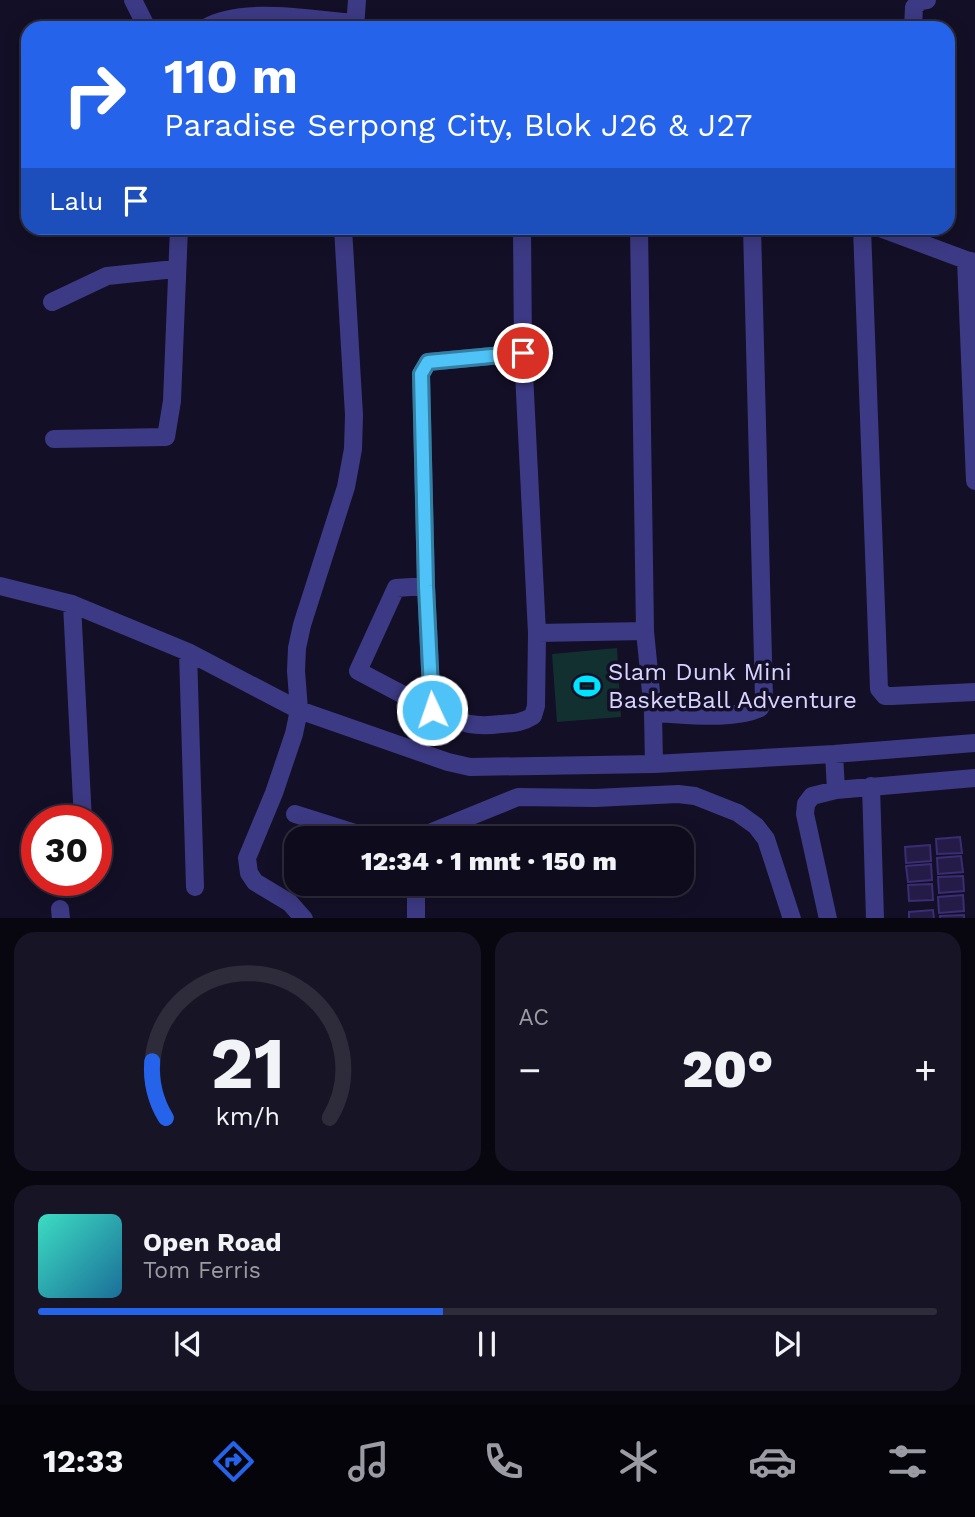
<!DOCTYPE html>
<html lang="id">
<head>
<meta charset="utf-8">
<style>
  :root { --surface:#0e0b1c; --page:#171425; --text:#f1f3f6; --muted:#9b9ba3; --line:#2e2b3b; --accent:#2563eb }
  body { margin:0; font-family:"Work Sans",sans-serif; background:var(--page); color:var(--text); height:100vh; display:flex; flex-direction:column; font-size:26px; white-space:nowrap }
  * { box-sizing:border-box; margin:0 }
  p { font-size:23px; color:var(--muted) }
  .icon { flex:none; width:38px; height:38px; fill:none; stroke:currentColor; stroke-width:2; stroke-linecap:round; stroke-linejoin:round }
  .map { position:relative; height:918px; overflow:hidden }
  .details { display:flex; flex-direction:column; gap:14px; padding:14px; background:#08060f; flex:1 }
  .details>* { flex:none }
  .top-card { position:absolute; left:21px; top:21px; width:934px; height:214px; border-radius:21px; box-shadow:0 4px 18px #0003,0 0 0 2px var(--line); background:#2563eb; color:#fff; overflow:hidden }
  .speed { position:absolute; left:21px; top:805px; display:flex; gap:14px; font-size:35px; font-weight:700; text-align:center }
  .speed>* { display:grid; place-content:center; width:91px; height:91px; border-radius:50%; background:var(--surface); box-shadow:0 4px 18px #0003,0 0 0 2px var(--line); line-height:1 }
  .speed .limit { border:10px solid #d22; background:#fff; color:#111 }
  .pin { position:absolute; display:grid; place-items:center; width:60px; height:60px; color:#fff; margin:-30px; border:4px solid #fff; border-radius:50%; box-shadow:0 2px 7px #0007 }
  .me { position:absolute; width:77px; margin:-38px; rotate:357deg; stroke-linejoin:round; filter:drop-shadow(0 0 5px #0008) }
  .turn { display:flex; align-items:center; gap:24px; height:147px; padding:0 28px; font-size:32px }
  .turn .icon { width:91px; height:91px; stroke-width:2.5 }
  .turn b { display:block; font-size:49px; line-height:60px }
  .then { display:flex; align-items:center; height:66px; padding:0 28px; background:#0003; gap:14px; font-size:26px }
  .big { font-size:52px; font-weight:800; line-height:1.1 }
  .details .widget { flex:1; display:flex; flex-direction:column; justify-content:center; gap:10px; min-width:0; padding:0 24px; border-radius:21px; background:var(--page) }
  .details .dial { align-items:center; gap:0 }
  .dial svg { height:182px; overflow:visible; fill:none; stroke:var(--line); stroke-width:7; stroke-linecap:round; text-anchor:middle }
  .dial text { fill:var(--text); stroke:none }
  .song { display:flex; align-items:center; gap:21px }
  .cover { width:84px; height:84px; border-radius:10px; background:linear-gradient(135deg,hsl(170 70% 55%),hsl(200 70% 35%)) }
  .played { height:7px; border-radius:4px; background:linear-gradient(90deg,var(--accent) 45%,var(--line) 45%) }
  .keys { display:flex; justify-content:space-around; direction:ltr }
  .heat { display:flex; justify-content:space-between; align-items:center; font-size:38px; direction:ltr }
  .details .tiles { flex:1; display:grid; gap:14px; grid-template-columns:1fr 1fr }
  .widget:last-child { grid-column:span 2 }
  .trip { position:absolute; left:284px; top:826px; width:410px; height:70px; border-radius:21px; background:var(--surface); box-shadow:0 4px 18px #0003,0 0 0 2px var(--line); font-weight:800; line-height:70px; text-align:center }
  .tabs { display:flex; height:112px; justify-content:space-around; align-items:center; background:#06040b; color:var(--muted) }
  .tabs .icon { width:49px; height:49px }
  .tabs .active { color:var(--accent) }
  .tabs b { font-size:32px; color:var(--text) }
  .map>svg:first-child { display:block }
</style>
</head>
<body>
<div class="map">
<svg width="975" height="919" viewBox="0 0 975 919">
  <rect width="100%" height="100%" fill="#130f26"/>
  <path fill="#12302f" d="M617 648 621 717 557 722 552 654Z"/>
  <path fill="#241b47" stroke="#3b2d73" stroke-width="2" d="M960 837 962 853 937 854 936 839Z
    M930 845 931 861 906 863 905 847Z
    M961 856 963 872 938 874 937 858Z
    M931 864 932 880 908 882 906 866Z
    M963 876 964 891 939 893 938 877Z
    M932 884 933 900 909 901 908 885Z
    M963 895 964 911 939 913 938 897Z
    M933 910 934 919H909V912Z
    M964 915V919H940V916Z"/>
  <g fill="none" stroke-linecap="round" stroke-linejoin="round">
    <path stroke="#3d3a85" stroke-width="18" d="M133 0 147 28
      M205 28C243 6 312 20 355 23
      M355 28 357 0
      M913 28 914 7 921 1 927 0
      M522 228 523 353 537 633 536 706 533 716C522 723 513 723 501 724 470 728 460 722 432 710L426 586 421 374 428 362 523 353
      M639 228 645 631 653 713C684 714 732 721 760 708L764 699 752 228
      M862 228 879 689 885 696H892L975 692
      M880 228 966 260
      M975 262 966 260 975 481
      M52 302 107 276 175 269
      M54 439 166 437 172 401 179 228
      M0 586 72 604 188 652 195 887
      M426 586 396 588 358 671 432 710
      M72 604 83 821
      M537 633 645 631
      M188 652 299 710 448 762 470 767 654 764 834 754 975 743
      M653 713 654 764
      M871 786 875 919
      M836 790 975 778
      M295 814 371 838
      M417 838 518 797 595 798 678 794 695 796 738 813 756 826 766 839 792 919
      M60 909 61 919
      M304 919 290 903 255 882 249 873 247 858 274 793 294 734 299 710 296 671 297 648 302 625 346 487 353 449 354 415 343 228
      M416 919V884
      M828 919 805 814 806 804 812 796 836 790 834 754"/>
  </g>
  <g fill="none" stroke-linecap="round" stroke-linejoin="round">
    <g stroke="#337fa1" stroke-width="18">
      <path id="route" d="M432 710 426 586 421 374 428 362 523 353"/>
    </g>
    <use href="#route" stroke="#4fc3f7" stroke-width="12"/>
  </g>
  <defs>
    <g id="stadium-bare" transform="scale(2.1)"><path d="M0-5a6.5 5 0 1 0 0 10a6.5 5 0 1 0 0-10ZM-3.5-1.8h7v3.6h-7Z" fill="#00e5ff" stroke="#130f26" stroke-width="2.5" paint-order="stroke"/></g>
  </defs>
  <g fill-rule="evenodd">
    <use href="#stadium-bare" x="587" y="686"/>
  </g>
  <g text-anchor="middle" dominant-baseline="central" stroke-width="7" stroke-linejoin="round" paint-order="stroke">
    <g font-size="24" fill="#d9d4ff" stroke="#130f26" text-anchor="start">
      <text x="608" y="672">Slam Dunk Mini<tspan x="608" dy="28">BasketBall Adventure</tspan></text>
    </g>
  </g>
</svg>
<div class="speed"><div class="limit">30</div></div>
<div class="pin" style="left:523px;top:353px;background:#d93025"><svg class="icon" aria-label="arrive" viewBox="0 0 24 24"><path d="M6 21V4h12l-3 4 3 4H6"/></svg></div>
<svg class="me" style="left:432px;top:710px" viewBox="-20 -20 40 40"><circle r="17" fill="#4fc3f7" stroke="#fff" stroke-width="3"/><path d="M0-11L8 9 0 5-8 9z" fill="#fff"/></svg>
<div class="trip">12:34 · 1 mnt · 150 m</div>
<div class="top-card">
<div class="turn"><svg class="icon" aria-label="right" viewBox="0 0 24 24"><path d="M7 20v-9h11M14 6l5 5-5 5"/></svg><div><b>110 m</b>Paradise Serpong City, Blok J26 &amp; J27</div></div>
<div class="then">Lalu<svg class="icon" aria-label="arrive" viewBox="0 0 24 24"><path d="M6 21V4h12l-3 4 3 4H6"/></svg></div>
</div>
</div>
<section class="details">
<div class="tiles">
<div class="widget dial"><svg viewBox="0 0 100 80">
<path d="M14 69A42 42 0 1 1 86 69"/>
<path d="M14 69A42 42 0 0 1 8 44" stroke="#2563eb"/>
<text x="50" y="56" font-size="32" font-weight="700">21</text>
<text x="50" y="72" font-size="11">km/h</text>
</svg></div>
<div class="widget"><p>AC</p>
<div class="heat"><a>−</a><b class="big">20°</b><a>+</a></div>
</div>
<div class="widget">
<div class="song"><i class="cover"></i><div><b>Open Road</b><p>Tom Ferris</p></div></div>
<div class="played"></div>
<div class="keys"><svg class="icon" aria-label="previous" viewBox="0 0 24 24"><path d="M18 5L8 12l10 7zM5 5v14"/></svg><svg class="icon" aria-label="pause" viewBox="0 0 24 24"><path d="M8 5v14M16 5v14"/></svg><svg class="icon" aria-label="next" viewBox="0 0 24 24"><path d="M6 5l10 7-10 7zM19 5v14"/></svg></div>
</div>
</div>
</section>
<nav class="tabs">
<b>12:33</b>
<svg class="icon active" aria-label="directions" viewBox="0 0 24 24"><path d="M12 3l9 9-9 9-9-9zM9 14v-3h6M13 9l2 2-2 2"/></svg>
<svg class="icon" aria-label="music" viewBox="0 0 24 24"><path d="M9 18V5l10-2v13"/><circle cx="6" cy="18" r="3"/><circle cx="16" cy="16" r="3"/></svg>
<svg class="icon" aria-label="phone" viewBox="0 0 24 24"><path d="M5 4h4l2 5-3 2q2 4 5 5l2-3 5 2v4C11 20 4 13 5 4z"/></svg>
<svg class="icon" aria-label="climate" viewBox="0 0 24 24"><path d="M12 3v18M4 7l16 10M4 17L20 7"/></svg>
<svg class="icon" aria-label="car" viewBox="0 0 24 24"><path d="M5 17H2v-5l4-1 3-4h7l3 4 3 1v5h-3M9 17h6M6 11h13"/><circle cx="7" cy="17" r="2"/><circle cx="17" cy="17" r="2"/></svg>
<svg class="icon" aria-label="filters" viewBox="0 0 24 24"><path d="M4 7h16M4 17h16"/><circle cx="9" cy="7" r="2"/><circle cx="15" cy="17" r="2"/></svg>
</nav>
</body>
</html>
